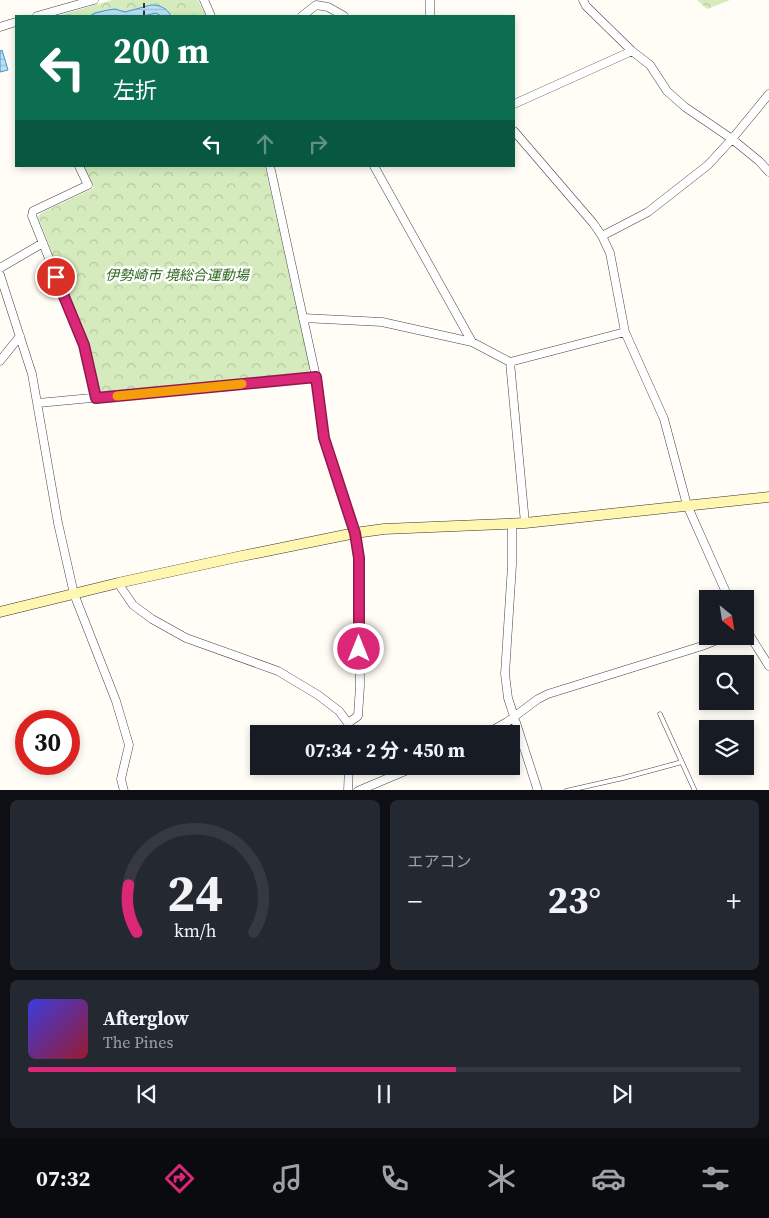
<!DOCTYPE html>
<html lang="ja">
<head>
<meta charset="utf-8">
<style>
  :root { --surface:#171b24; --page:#242831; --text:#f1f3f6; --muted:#9ea1a6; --line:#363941; --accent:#db2777 }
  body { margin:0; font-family:"Source Serif 4","Noto Sans JP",serif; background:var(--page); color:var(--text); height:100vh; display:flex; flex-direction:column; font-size:19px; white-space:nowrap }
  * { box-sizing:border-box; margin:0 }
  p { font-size:16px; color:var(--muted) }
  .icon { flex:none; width:28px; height:28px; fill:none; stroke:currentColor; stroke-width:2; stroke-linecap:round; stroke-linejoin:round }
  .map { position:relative; height:790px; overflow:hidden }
  .panel { display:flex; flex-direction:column; gap:10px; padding:10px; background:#0d0f14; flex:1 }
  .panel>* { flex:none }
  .top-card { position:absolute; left:15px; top:15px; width:500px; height:152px; border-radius:0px; box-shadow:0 2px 8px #0003; background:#0b6e4f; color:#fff; overflow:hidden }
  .needle { width:32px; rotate:150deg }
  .fabs { position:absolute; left:699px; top:590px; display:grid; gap:10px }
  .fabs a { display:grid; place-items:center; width:55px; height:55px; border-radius:0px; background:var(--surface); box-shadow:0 2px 8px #0003; font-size:25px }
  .speed { position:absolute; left:15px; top:710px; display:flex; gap:10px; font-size:25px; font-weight:700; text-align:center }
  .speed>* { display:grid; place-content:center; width:65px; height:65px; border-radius:50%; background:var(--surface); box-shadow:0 2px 8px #0003; line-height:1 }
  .speed .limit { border:8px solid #d22; background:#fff; color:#111 }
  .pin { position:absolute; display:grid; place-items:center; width:42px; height:42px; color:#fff; margin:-21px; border:2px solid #fff; border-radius:50%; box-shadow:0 1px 5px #0007 }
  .me { position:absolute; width:55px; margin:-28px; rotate:0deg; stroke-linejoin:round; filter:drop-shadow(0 0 4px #0008) }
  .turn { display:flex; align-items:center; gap:18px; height:105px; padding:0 15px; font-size:22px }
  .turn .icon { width:65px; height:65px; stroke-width:2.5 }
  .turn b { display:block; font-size:35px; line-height:42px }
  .lanes { display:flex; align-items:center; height:48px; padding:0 15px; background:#0003; justify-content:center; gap:25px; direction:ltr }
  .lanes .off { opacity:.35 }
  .big { font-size:38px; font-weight:700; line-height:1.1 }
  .panel .widget { flex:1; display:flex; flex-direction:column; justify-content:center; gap:8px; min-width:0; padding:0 18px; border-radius:8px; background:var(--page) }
  .panel .dial { align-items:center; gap:0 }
  .dial svg { height:130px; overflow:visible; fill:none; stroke:var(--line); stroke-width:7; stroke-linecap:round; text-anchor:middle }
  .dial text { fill:var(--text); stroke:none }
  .song { display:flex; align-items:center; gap:15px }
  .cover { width:60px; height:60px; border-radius:8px; background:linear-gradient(135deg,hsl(240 70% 55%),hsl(350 70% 35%)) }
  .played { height:5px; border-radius:2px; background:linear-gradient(90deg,var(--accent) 60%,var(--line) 60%) }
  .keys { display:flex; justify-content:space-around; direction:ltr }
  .heat { display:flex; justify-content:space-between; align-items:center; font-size:28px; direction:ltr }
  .panel .tiles { flex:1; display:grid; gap:10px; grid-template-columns:1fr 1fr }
  .widget:last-child { grid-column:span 2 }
  .trip { position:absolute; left:250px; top:725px; width:270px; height:50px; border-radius:0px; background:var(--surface); box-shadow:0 2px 8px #0003; font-weight:700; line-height:50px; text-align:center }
  .menu { display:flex; height:80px; justify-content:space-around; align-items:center; background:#090b0e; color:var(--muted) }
  .menu .icon { width:35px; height:35px }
  .menu .on { color:var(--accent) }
  .menu b { font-size:22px; color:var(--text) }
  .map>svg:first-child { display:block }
</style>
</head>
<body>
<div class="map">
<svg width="769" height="791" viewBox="0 0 769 791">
  <defs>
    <pattern id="park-crowns" width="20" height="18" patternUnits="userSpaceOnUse" patternTransform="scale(1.25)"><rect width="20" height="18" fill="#d5ebbd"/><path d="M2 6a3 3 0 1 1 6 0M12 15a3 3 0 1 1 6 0" fill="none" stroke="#b6c8a1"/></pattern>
    <pattern id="water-rules" width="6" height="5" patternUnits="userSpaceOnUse" patternTransform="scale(1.25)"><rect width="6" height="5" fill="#b9e0f7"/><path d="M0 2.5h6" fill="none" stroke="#9ebfd3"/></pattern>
  </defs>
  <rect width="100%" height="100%" fill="#fffdf5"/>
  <path fill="url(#park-crowns)" d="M112 0H198L206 16H57Z
    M697 0H730L707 9Z
    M83 166H265L310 368 308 372 104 393 99 389 89 348 38 217 41 213 94 188Z"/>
  <path fill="url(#water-rules)" stroke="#3f96cf" d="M151 5C160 5 167 8 171 16H161L156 13 143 16H90L95 13 108 10 115 9 125 12Z
    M2 50 8 70 0 72V51Z"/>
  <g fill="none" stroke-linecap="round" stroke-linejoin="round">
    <g stroke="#444" stroke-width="5">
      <path id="lane" d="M660 714 695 791
        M566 791 623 778 682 762"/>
    </g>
    <g stroke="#444" stroke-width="9">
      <path id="street" d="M204 0 211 16
        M583 0 586 6 632 51 650 65 667 91 685 107 732 139 759 161 769 172
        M37 16 94 0
        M302 16 316 5 328 7 344 16
        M430 16V0
        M0 27 16 22
        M514 104 632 51
        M514 131 593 223 602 236 610 253 625 332 664 419 687 505 729 599
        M79 166 88 185 33 211 32 216 84 345 96 398
        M270 166 316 377 324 437 355 533 359 558 360 686 358 716 348 723
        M374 166 472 342
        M602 236 648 212 708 165 732 139 769 94
        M0 268 43 243
        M0 275 32 374 58 523 74 594 116 701 129 745 121 779 124 791
        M303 318 382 322 472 342 510 362 625 332
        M0 361 20 336
        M510 362 525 523
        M38 403 316 377
        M512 523V565L505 674 508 698 538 791
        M118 583 133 605 152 619 186 638 278 671 318 695 339 711 348 723 350 734
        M745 628 769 666
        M486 734 507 722 538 699 548 694 702 646 727 636
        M348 791 349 766
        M358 791 417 766"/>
    </g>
    <g stroke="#333" stroke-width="11">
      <path id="secondary" d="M0 612 118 583 237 557 355 533 384 529 525 523 769 497"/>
    </g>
    <path stroke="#333" stroke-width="2" stroke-dasharray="5 2.5" stroke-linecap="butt" d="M144 3V16"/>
    <use href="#lane" stroke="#fff" stroke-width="4"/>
    <use href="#street" stroke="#fff" stroke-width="8"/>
    <use href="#secondary" stroke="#fff6b0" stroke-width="10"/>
  </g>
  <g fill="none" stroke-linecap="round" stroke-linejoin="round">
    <g stroke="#8e194d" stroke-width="12">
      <path id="route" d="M56 277 84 345 96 398 316 377 324 438 355 533 359 558V649"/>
    </g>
    <use href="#route" stroke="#db2777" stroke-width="9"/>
    <path stroke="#f59e0b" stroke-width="9" d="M117 396 242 384"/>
  </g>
  <g text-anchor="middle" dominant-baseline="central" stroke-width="5" stroke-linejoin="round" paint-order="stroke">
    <g font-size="14" font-style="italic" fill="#2f6b1f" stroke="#fff">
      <text x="177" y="275">伊勢崎市 境総合運動場</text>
    </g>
  </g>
</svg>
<div class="fabs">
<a><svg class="needle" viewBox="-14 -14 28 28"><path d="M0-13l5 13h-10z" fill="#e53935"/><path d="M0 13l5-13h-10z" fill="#9ea1a6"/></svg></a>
<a><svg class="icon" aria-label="search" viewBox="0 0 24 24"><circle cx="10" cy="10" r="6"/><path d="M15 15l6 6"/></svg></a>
<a><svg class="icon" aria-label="layers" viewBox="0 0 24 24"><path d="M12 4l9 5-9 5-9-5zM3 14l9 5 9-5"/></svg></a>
</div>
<div class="speed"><div class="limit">30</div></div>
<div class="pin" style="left:56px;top:277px;background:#d93025"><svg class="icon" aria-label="arrive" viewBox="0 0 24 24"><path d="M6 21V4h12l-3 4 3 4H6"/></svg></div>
<svg class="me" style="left:359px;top:649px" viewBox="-20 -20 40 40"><circle r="17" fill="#db2777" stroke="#fff" stroke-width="3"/><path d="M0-11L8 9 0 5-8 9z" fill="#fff"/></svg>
<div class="trip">07:34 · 2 分 · 450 m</div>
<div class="top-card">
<div class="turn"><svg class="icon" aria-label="left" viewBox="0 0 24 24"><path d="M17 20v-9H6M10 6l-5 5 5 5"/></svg><div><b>200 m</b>左折</div></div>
<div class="lanes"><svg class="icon" aria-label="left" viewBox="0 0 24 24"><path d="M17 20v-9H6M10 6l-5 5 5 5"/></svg><svg class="icon off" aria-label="ahead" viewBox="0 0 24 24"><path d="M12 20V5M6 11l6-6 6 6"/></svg><svg class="icon off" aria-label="right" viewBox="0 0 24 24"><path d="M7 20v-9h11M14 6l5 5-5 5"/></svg></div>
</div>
</div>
<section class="panel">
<div class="tiles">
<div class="widget dial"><svg viewBox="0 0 100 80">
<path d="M14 69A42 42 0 1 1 86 69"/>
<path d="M14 69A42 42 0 0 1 9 40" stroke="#db2777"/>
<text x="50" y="56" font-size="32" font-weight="700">24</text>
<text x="50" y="72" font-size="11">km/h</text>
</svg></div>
<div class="widget"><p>エアコン</p>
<div class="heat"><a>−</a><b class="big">23°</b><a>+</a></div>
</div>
<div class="widget">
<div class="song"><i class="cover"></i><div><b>Afterglow</b><p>The Pines</p></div></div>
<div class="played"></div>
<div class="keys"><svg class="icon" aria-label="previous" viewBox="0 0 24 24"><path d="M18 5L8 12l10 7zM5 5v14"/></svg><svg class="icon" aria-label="pause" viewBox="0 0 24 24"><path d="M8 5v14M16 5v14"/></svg><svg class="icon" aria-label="next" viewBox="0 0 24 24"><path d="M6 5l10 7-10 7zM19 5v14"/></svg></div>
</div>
</div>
</section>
<nav class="menu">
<b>07:32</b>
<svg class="icon on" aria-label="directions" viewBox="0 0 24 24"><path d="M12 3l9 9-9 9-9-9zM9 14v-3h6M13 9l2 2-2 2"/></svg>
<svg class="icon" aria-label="music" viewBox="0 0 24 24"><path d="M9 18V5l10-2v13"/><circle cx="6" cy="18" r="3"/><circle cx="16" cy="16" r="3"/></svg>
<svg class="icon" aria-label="phone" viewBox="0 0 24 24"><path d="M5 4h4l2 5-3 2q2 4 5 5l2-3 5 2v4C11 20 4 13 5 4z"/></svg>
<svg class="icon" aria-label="climate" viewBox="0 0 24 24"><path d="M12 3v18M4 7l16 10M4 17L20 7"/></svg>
<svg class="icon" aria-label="car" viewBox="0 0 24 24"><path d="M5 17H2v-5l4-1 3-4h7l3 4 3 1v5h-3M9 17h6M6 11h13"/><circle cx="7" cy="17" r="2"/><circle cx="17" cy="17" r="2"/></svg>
<svg class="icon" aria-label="filters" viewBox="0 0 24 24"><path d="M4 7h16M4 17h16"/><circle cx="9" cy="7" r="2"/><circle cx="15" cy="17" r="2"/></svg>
</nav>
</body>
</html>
